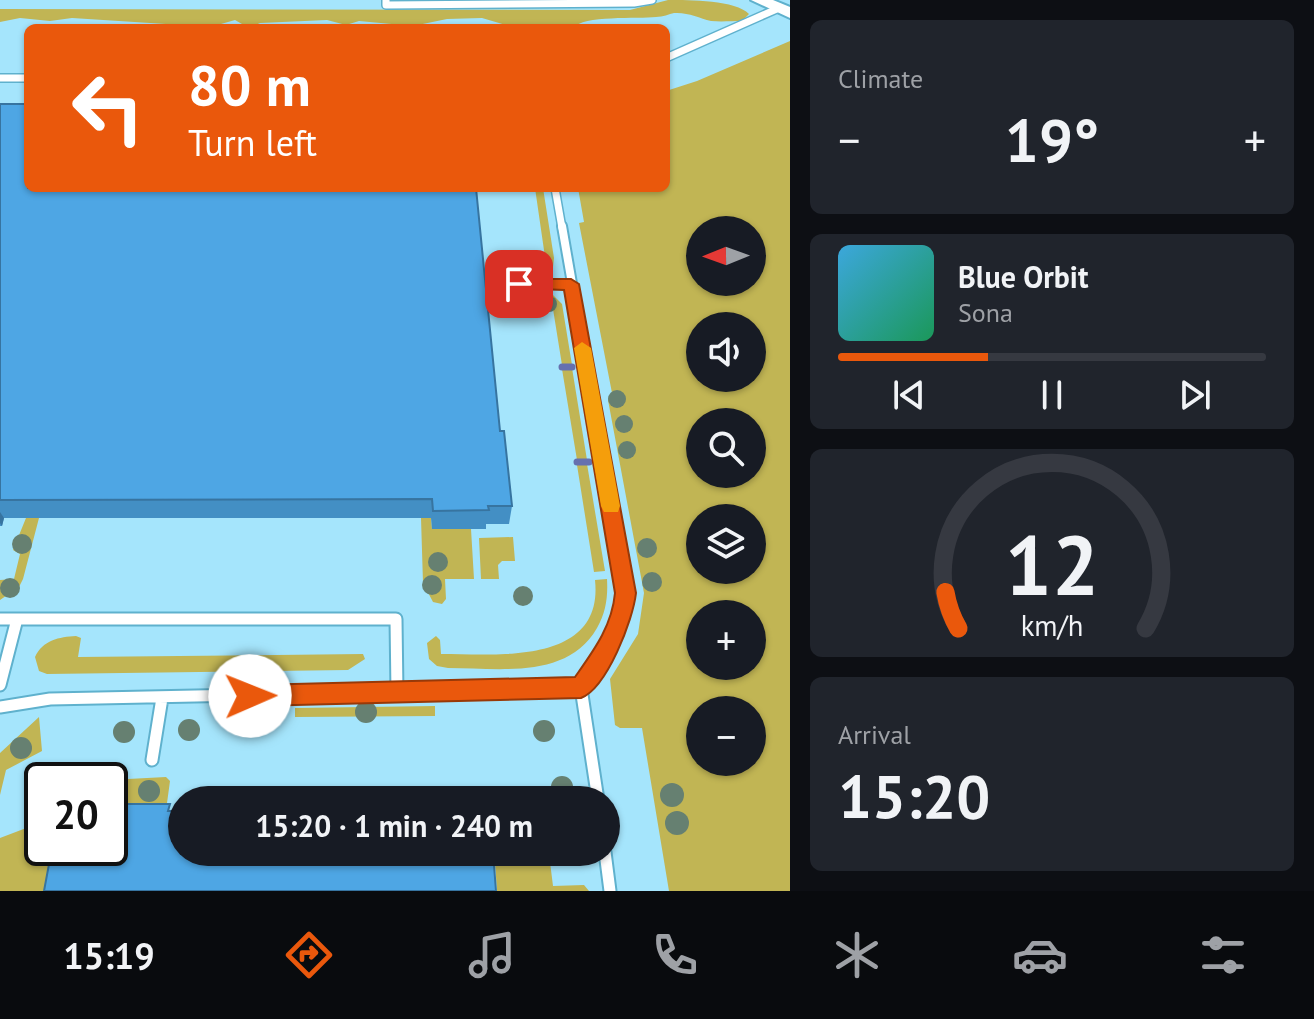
<!DOCTYPE html>
<html lang="en">
<head>
<meta charset="utf-8">
<style>
  :root { --surface:#171b24; --page:#20242c; --text:#f1f3f6; --muted:#9ea1a6; --line:#363941; --accent:#ea580c }
  body { margin:0; font-family:"PT Sans",sans-serif; background:var(--page); color:var(--text); height:100vh; display:flex; flex-direction:column; font-size:30px; white-space:nowrap }
  * { box-sizing:border-box; margin:0 }
  p { font-size:26px; color:var(--muted) }
  .icon { flex:none; width:44px; height:44px; fill:none; stroke:currentColor; stroke-width:2; stroke-linecap:round; stroke-linejoin:round }
  .map { position:relative; flex:1; overflow:hidden }
  .panel { display:flex; flex-direction:column; gap:20px; padding:20px; background:#0d0f14; width:524px }
  .panel>* { flex:none }
  .banner { position:absolute; left:24px; top:24px; width:646px; height:168px; border-radius:12px; box-shadow:0 2px 6px #0004; background:#ea580c; color:#fff; overflow:hidden }
  .needle { width:52px; rotate:269deg }
  .fabs { position:absolute; left:686px; top:216px; display:grid; gap:16px }
  .fabs a { display:grid; place-items:center; width:80px; height:80px; border-radius:50%; background:var(--surface); box-shadow:0 2px 6px #0004; font-size:40px }
  .speed { position:absolute; left:24px; top:762px; display:flex; gap:16px; font-size:40px; font-weight:700; text-align:center }
  .speed>* { display:grid; place-content:center; width:104px; height:104px; border-radius:50%; background:var(--surface); box-shadow:0 2px 6px #0004; line-height:1 }
  .speed .limit { border:4px solid #111; border-radius:12px; background:#fff; color:#111 }
  .pin { position:absolute; display:grid; place-items:center; width:68px; height:68px; color:#fff; margin:-34px; border-radius:16px; box-shadow:0 4px 12px #0006 }
  .me { position:absolute; width:88px; margin:-44px; rotate:89deg; stroke-linejoin:round; filter:drop-shadow(0 0 6px #0008) }
  .turn { display:flex; align-items:center; gap:28px; height:168px; padding:0 32px; font-size:36px }
  .turn .icon { width:104px; height:104px; stroke-width:2.5 }
  .turn b { display:block; font-size:56px; line-height:68px }
  .big { font-size:60px; font-weight:700; line-height:1.1 }
  .panel .tile { flex:1; display:flex; flex-direction:column; justify-content:center; gap:12px; min-width:0; padding:0 28px; border-radius:12px; background:var(--page) }
  .panel .dial { align-items:center; gap:0 }
  .dial svg { height:208px; overflow:visible; fill:none; stroke:var(--line); stroke-width:7; stroke-linecap:round; text-anchor:middle }
  .dial text { fill:var(--text); stroke:none }
  .song { display:flex; align-items:center; gap:24px }
  .cover { width:96px; height:96px; border-radius:12px; background:linear-gradient(135deg,hsl(200 70% 55%),hsl(150 70% 35%)) }
  .played { height:8px; border-radius:4px; background:linear-gradient(90deg,var(--accent) 35%,var(--line) 35%) }
  .keys { display:flex; justify-content:space-around; direction:ltr }
  .heat { display:flex; justify-content:space-between; align-items:center; font-size:44px; direction:ltr }
  .trip { position:absolute; left:168px; top:786px; width:452px; height:80px; border-radius:40px; background:var(--surface); box-shadow:0 2px 6px #0004; font-weight:700; line-height:80px; text-align:center }
  .tabs { display:flex; height:128px; justify-content:space-around; align-items:center; background:#090b0e; color:var(--muted) }
  .tabs .icon { width:56px; height:56px }
  .tabs .current { color:var(--accent) }
  .tabs b { font-size:36px; color:var(--text) }
  main { display:flex; flex:1; min-height:0 }
  .map>svg:first-child { display:block }
</style>
</head>
<body>
<main>
<div class="map">
<svg width="790" height="891" viewBox="0 0 790 891">
  <rect width="100%" height="100%" fill="#a5e5fc"/>
  <path fill="#c1b554" fill-rule="evenodd" d="M668 0C690 0 736 0 749 14L742 21C732 21 721 22 711 21 699 18 688 12 674 13 669 14 663 17 656 17 638 19 583 15 573 28H516L482 18 447 19 413 26 359 21 346 25 327 20 260 23 249 28 235 20 214 26H197L72 18 50 21 20 18 0 22V9L630 10Z
    M790 41V891H669L642 728H620L615 725 610 679 638 634 644 593 608 400 613 398 579 223 584 222 578 188H666V91L697 81ZM700 230H752V282H700ZM700 326H752V378H700ZM700 422H752V474H700ZM700 518H752V570H700ZM700 614H752V666H700ZM752 710V762H700V710Z
    M535 188H543L554 258 553 267 547 272H536L531 268 530 258 545 257Z
    M539 294 553 295 562 304 572 365H562L553 309 537 308 535 298Z
    M572 368 587 460H577L562 369Z
    M587 464 605 571 594 572 577 465Z
    M26 518H39L23 579 19 587 0 600V580L14 579 20 554 13 550Z
    M421 518H431L432 529H471L474 579H445L446 599 442 604 433 602 423 583Z
    M513 537 515 561H502L498 565 499 579H481L479 538Z
    M607 579C608 597 606 612 597 628 567 680 499 668 448 668L437 666 429 659 427 643 436 636 440 640 441 654C495 654 604 666 595 580Z
    M76 636 81 638 78 657 363 654 365 659 348 670 47 674 39 671 35 657C43 640 59 637 76 636Z
    M435 706V716L295 717V708Z
    M39 717 42 751 6 770 0 795V753Z
    M166 777 170 781 167 803 120 804 128 779Z
    M42 822 40 864 69 866 64 891H0V838Z
    M495 862H550L553 886 584 885 589 891H497Z"/>
  <g fill="none" stroke-linecap="round" stroke-linejoin="round">
    <path stroke="#6670af" stroke-width="7" d="M562 367H572
      M577 462H589"/>
    <g stroke="#5fb1cd" stroke-width="10">
      <path id="lane-far2" d="M386 0V5L634 3 652 0
        M666 58 779 8
        M0 78H28
        M555 188 562 228"/>
    </g>
    <g stroke="#5fb1cd" stroke-width="12">
      <path id="lane-far1" d="M562 226 613 519
        M519 284H571"/>
    </g>
    <g stroke="#5fb1cd" stroke-width="15">
      <path id="lane" d="M0 619H396L397 693
        M0 685 17 619
        M581 688 618 629 626 593 613 517
        M0 707 50 699 581 688 598 800
        M152 760 162 698
        M605 852 610 891"/>
    </g>
    <g stroke="#5fb1cd" stroke-width="4">
      <path id="secondary" d="M751 0H773L790 7V18Z"/>
    </g>
    <use href="#lane-far2" stroke="#fff" stroke-width="7"/>
    <use href="#lane-far1" stroke="#fff" stroke-width="8"/>
    <use href="#lane" stroke="#fff" stroke-width="11"/>
    <use href="#secondary" fill="#fff" fill-rule="evenodd"/>
  </g>
  <g fill="#668071">
    <circle cx="544" cy="264" r="8"/>
    <circle cx="499" cy="283" r="8"/>
    <circle cx="549" cy="304" r="8"/>
    <circle cx="617" cy="399" r="9"/>
    <circle cx="624" cy="424" r="9"/>
    <circle cx="627" cy="450" r="9"/>
    <circle cx="22" cy="544" r="10"/>
    <circle cx="647" cy="548" r="10"/>
    <circle cx="438" cy="562" r="10"/>
    <circle cx="652" cy="582" r="10"/>
    <circle cx="432" cy="585" r="10"/>
    <circle cx="10" cy="588" r="10"/>
    <circle cx="523" cy="596" r="10"/>
    <circle cx="366" cy="712" r="11"/>
    <circle cx="189" cy="730" r="11"/>
    <circle cx="544" cy="731" r="11"/>
    <circle cx="124" cy="732" r="11"/>
    <circle cx="21" cy="748" r="11"/>
    <circle cx="562" cy="787" r="11"/>
    <circle cx="149" cy="791" r="11"/>
    <circle cx="672" cy="795" r="12"/>
    <circle cx="677" cy="823" r="12"/>
  </g>
  <path fill="#438fc4" d="M0 104 500 431 512 506 509 524H486V529H432L431 518H4L2 526H0Z"/>
  <path fill="#3774a0" d="M0 512 4 518 2 526 0 523Z"/>
  <path fill="#4ea6e4" stroke="#3774a0" stroke-width="2" d="M0 104H28V188H476L500 431H504L512 506H488L489 510 433 511 432 499 0 500Z
    M110 804H170L168 811H182V852H493L496 891H44L52 848H110Z"/>
  <path fill="#ea580c" stroke="#983908" stroke-width="2" d="M519 279H571L579 284 636 593C633 620 607 688 581 698L250 706 243 703 239 696 243 688 250 685 575 677C594 650 612 626 615 593L564 290 513 288 511 284Z"/>
  <path fill="#f59e0b" d="M582 342 591 348 620 506 618 512H604L601 506 574 348Z"/>
</svg>
<div class="fabs">
<a><svg class="needle" viewBox="-14 -14 28 28"><path d="M0-13l5 13h-10z" fill="#e53935"/><path d="M0 13l5-13h-10z" fill="#9ea1a6"/></svg></a>
<a><svg class="icon" aria-label="sound" viewBox="0 0 24 24"><path d="M4 9h4l5-4v14l-5-4H4zM17 9q2 3 0 6"/></svg></a>
<a><svg class="icon" aria-label="search" viewBox="0 0 24 24"><circle cx="10" cy="10" r="6"/><path d="M15 15l6 6"/></svg></a>
<a><svg class="icon" aria-label="layers" viewBox="0 0 24 24"><path d="M12 4l9 5-9 5-9-5zM3 14l9 5 9-5"/></svg></a>
<a>+</a>
<a>−</a>
</div>
<div class="speed"><div class="limit">20</div></div>
<div class="pin" style="left:519px;top:284px;background:#d93025"><svg class="icon" aria-label="arrive" viewBox="0 0 24 24"><path d="M6 21V4h12l-3 4 3 4H6"/></svg></div>
<svg class="me" style="left:250px;top:696px" viewBox="-20 -20 40 40"><circle r="19" fill="#fff"/><path d="M0-13L10 11 0 6-10 11z" fill="#ea580c"/></svg>
<div class="trip">15:20 · 1 min · 240 m</div>
<div class="banner">
<div class="turn"><svg class="icon" aria-label="left" viewBox="0 0 24 24"><path d="M17 20v-9H6M10 6l-5 5 5 5"/></svg><div><b>80 m</b>Turn left</div></div>
</div>
</div>
<section class="panel">
<div class="tile"><p>Climate</p>
<div class="heat"><a>−</a><b class="big">19°</b><a>+</a></div>
</div>
<div class="tile">
<div class="song"><i class="cover"></i><div><b>Blue Orbit</b><p>Sona</p></div></div>
<div class="played"></div>
<div class="keys"><svg class="icon" aria-label="previous" viewBox="0 0 24 24"><path d="M18 5L8 12l10 7zM5 5v14"/></svg><svg class="icon" aria-label="pause" viewBox="0 0 24 24"><path d="M8 5v14M16 5v14"/></svg><svg class="icon" aria-label="next" viewBox="0 0 24 24"><path d="M6 5l10 7-10 7zM19 5v14"/></svg></div>
</div>
<div class="tile dial"><svg viewBox="0 0 100 80">
<path d="M14 69A42 42 0 1 1 86 69"/>
<path d="M14 69A42 42 0 0 1 9 55" stroke="#ea580c"/>
<text x="50" y="56" font-size="32" font-weight="700">12</text>
<text x="50" y="72" font-size="11">km/h</text>
</svg></div>
<div class="tile"><p>Arrival</p><b class="big">15:20</b></div>
</section>
</main>
<nav class="tabs">
<b>15:19</b>
<svg class="icon current" aria-label="directions" viewBox="0 0 24 24"><path d="M12 3l9 9-9 9-9-9zM9 14v-3h6M13 9l2 2-2 2"/></svg>
<svg class="icon" aria-label="music" viewBox="0 0 24 24"><path d="M9 18V5l10-2v13"/><circle cx="6" cy="18" r="3"/><circle cx="16" cy="16" r="3"/></svg>
<svg class="icon" aria-label="phone" viewBox="0 0 24 24"><path d="M5 4h4l2 5-3 2q2 4 5 5l2-3 5 2v4C11 20 4 13 5 4z"/></svg>
<svg class="icon" aria-label="climate" viewBox="0 0 24 24"><path d="M12 3v18M4 7l16 10M4 17L20 7"/></svg>
<svg class="icon" aria-label="car" viewBox="0 0 24 24"><path d="M5 17H2v-5l4-1 3-4h7l3 4 3 1v5h-3M9 17h6M6 11h13"/><circle cx="7" cy="17" r="2"/><circle cx="17" cy="17" r="2"/></svg>
<svg class="icon" aria-label="filters" viewBox="0 0 24 24"><path d="M4 7h16M4 17h16"/><circle cx="9" cy="7" r="2"/><circle cx="15" cy="17" r="2"/></svg>
</nav>
</body>
</html>
